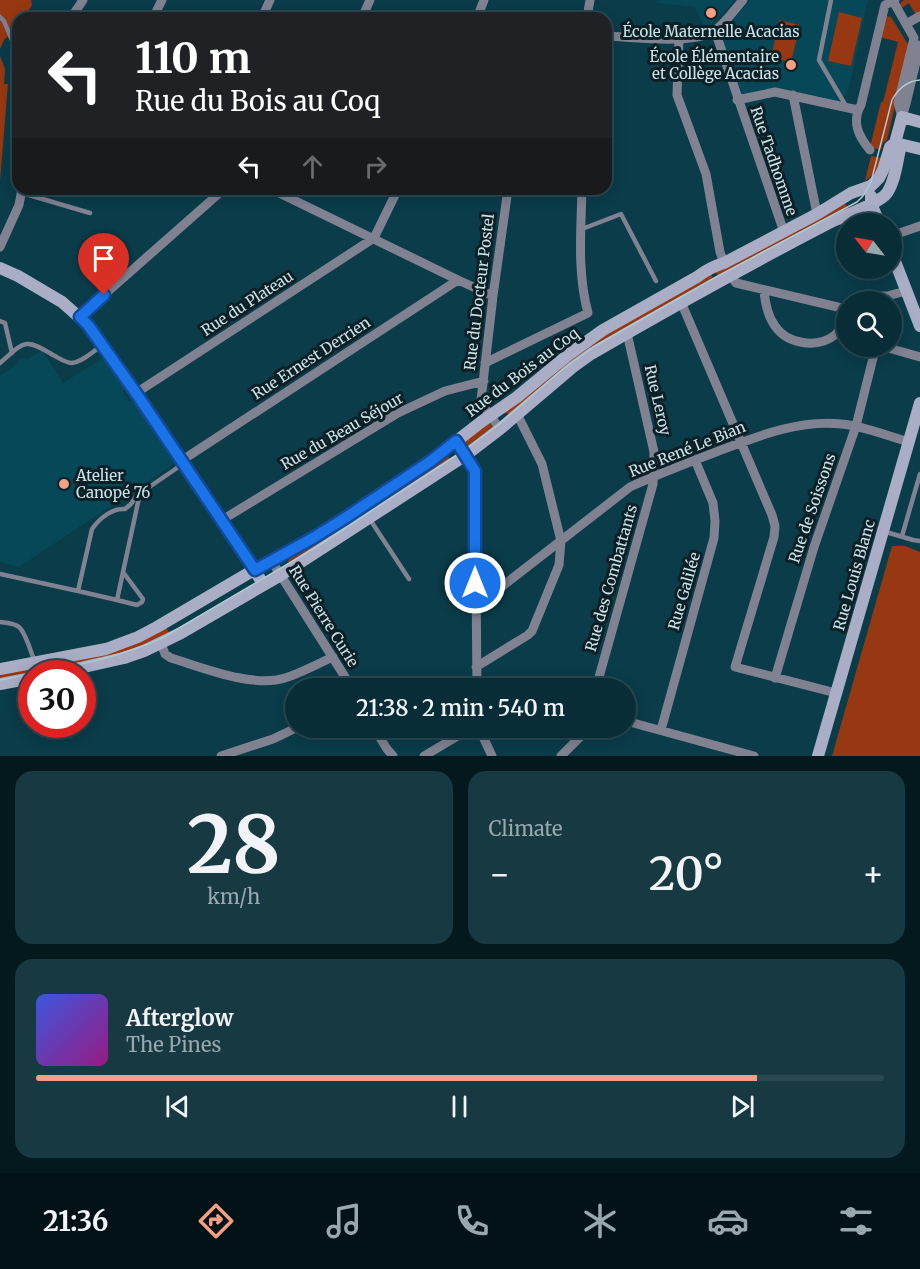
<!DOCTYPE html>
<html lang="en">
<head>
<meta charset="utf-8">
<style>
  :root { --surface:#082d37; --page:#163942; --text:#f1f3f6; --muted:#98a8ad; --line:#294952; --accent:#f39f83 }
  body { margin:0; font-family:Merriweather,serif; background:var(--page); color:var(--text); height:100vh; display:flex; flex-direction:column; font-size:22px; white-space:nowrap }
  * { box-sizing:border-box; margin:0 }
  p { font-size:20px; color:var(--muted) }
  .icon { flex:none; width:33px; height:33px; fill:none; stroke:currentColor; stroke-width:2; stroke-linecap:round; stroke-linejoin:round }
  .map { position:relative; height:756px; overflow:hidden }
  .side { display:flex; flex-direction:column; gap:15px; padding:15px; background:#04191e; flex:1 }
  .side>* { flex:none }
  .top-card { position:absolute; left:12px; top:12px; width:600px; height:183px; border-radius:18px; box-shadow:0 3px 15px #0003,0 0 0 2px var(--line); background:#202124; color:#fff; overflow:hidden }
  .needle { width:39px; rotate:301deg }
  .tools { position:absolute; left:836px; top:213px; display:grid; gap:12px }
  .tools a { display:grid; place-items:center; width:66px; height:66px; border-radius:50%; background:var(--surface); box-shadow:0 3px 15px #0003,0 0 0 2px var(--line); font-size:30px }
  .speed { position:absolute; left:18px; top:660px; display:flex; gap:12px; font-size:30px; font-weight:700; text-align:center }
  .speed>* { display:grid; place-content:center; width:78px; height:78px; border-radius:50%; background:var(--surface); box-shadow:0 3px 15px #0003,0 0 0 2px var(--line); line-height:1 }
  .speed .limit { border:9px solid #d22; background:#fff; color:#111 }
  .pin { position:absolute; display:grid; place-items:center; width:51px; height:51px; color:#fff; margin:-62px -26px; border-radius:50% 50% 50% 0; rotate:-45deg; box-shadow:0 0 6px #0007 }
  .pin .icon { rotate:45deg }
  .me { position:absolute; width:66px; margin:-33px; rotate:0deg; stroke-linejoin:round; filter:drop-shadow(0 0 4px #0008) }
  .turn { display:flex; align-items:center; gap:21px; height:126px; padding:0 24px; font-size:27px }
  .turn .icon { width:78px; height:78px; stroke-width:2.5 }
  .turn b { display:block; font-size:42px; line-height:51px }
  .lanes { display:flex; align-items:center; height:57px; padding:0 24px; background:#0003; justify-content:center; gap:30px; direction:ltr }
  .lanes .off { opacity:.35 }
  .big { font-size:45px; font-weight:600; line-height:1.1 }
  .side .tile { flex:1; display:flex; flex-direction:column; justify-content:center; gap:9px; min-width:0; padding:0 21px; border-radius:18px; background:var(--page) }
  .side .dial { align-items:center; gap:0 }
  .dial b { font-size:78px; line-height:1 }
  .song { display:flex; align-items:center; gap:18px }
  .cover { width:72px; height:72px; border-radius:9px; background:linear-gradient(135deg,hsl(230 70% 55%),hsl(310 70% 35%)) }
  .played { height:6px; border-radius:3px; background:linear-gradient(90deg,var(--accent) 85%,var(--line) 85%) }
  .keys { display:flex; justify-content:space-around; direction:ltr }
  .heat { display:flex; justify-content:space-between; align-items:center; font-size:33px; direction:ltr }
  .side .tiles { flex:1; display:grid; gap:15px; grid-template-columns:1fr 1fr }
  .tile:last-child { grid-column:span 2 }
  .trip { position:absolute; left:285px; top:678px; width:351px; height:60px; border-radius:30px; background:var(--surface); box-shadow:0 3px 15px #0003,0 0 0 2px var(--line); font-weight:600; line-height:60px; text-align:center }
  .tabs { display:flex; height:96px; justify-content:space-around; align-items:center; background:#031216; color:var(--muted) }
  .tabs .icon { width:42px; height:42px }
  .tabs .active { color:var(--accent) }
  .tabs b { font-size:27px; color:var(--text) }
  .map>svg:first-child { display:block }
</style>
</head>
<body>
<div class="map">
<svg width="920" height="756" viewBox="0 0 920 756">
  <rect width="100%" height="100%" fill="#0a3c49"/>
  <path fill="#064857" d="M657 0H735L718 18 705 29 695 7 656 3Z
    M750 0H868L848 92 838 102 774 88 741 95 720 38 722 32Z
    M42 350 63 383 104 357 124 387 123 392 129 401 134 402 174 464 19 567 0 562V376L19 362 20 358 28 359Z"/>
  <path fill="#973812" d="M0 0H31L32 5 24 18H18C18 38 15 29 5 39 3 41 1 47 0 49Z
    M904 0H920V22L909 3 900 9 899 4Z
    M839 12 862 18 851 66 828 61Z
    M886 16 891 17 909 46 887 140 883 143 881 150 870 147 881 102H883L898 42 880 37Z
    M779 20 800 25 791 62 771 58Z
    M0 56 5 69 4 84H8L0 181Z
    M871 156 882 158 876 172 865 181Z
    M843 200 849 210 719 278 714 269Z
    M709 271 714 280 602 344 510 417 503 410 569 357Z
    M489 423 493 427 467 447 464 442Z
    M445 452 451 461 291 565 285 556Z
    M892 546H905L920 552V756H832Z
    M165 625 171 636 157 643 75 667 43 673 32 674 0 682V672L53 663Z"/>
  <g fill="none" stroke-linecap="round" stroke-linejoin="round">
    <path stroke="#808292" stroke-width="4.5" d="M831 0 819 60 846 106
      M0 17 4 21 18 55
      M22 193 90 213
      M582 229 621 214 656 281
      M0 321 5 323 12 353
      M0 363C24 342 24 337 53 355 59 358 64 362 71 363 81 363 92 352 100 347
      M369 518 409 579
      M886 532 913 540 920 541
      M902 536 920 474
      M0 574 78 591 92 529C100 518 112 508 125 509L131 504 136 496 177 468 180 462
      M78 591 117 600 140 493
      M117 600 137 605 142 602 143 599 123 572
      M0 622C6 623 14 623 19 627 26 633 31 653 35 662"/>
    <path stroke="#808292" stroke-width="9" d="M893 1 914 38 898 103 902 117
      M71 18 83 0
      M153 18 162 0
      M262 18 270 0
      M362 18 370 0
      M477 18 484 0
      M587 18 590 0
      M906 24 920 16
      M715 31 784 232
      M606 36C634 37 690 45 714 31 725 24 734 10 743 0
      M679 39 677 95 706 174 720 252 724 263
      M793 95 817 214
      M737 100 775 92 853 109H858
      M902 117 906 104 920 45
      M870 150C859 137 851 122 861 105L884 9 885 5 895 0
      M271 189 458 280 493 296
      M891 236 920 226
      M0 247 19 205 22 189
      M730 275 736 283 846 309
      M764 290C765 303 767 315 775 326 787 344 817 349 835 335 839 331 843 325 846 320
      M681 302 772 515 775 526 774 537 735 667 836 693
      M861 302 870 296H887L906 291
      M79 317 224 189
      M881 346 920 357
      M485 363 588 313C577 272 581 231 582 189
      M136 393 374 238 398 189
      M500 429 485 408 481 400 493 296 508 189
      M456 441 475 471 477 688
      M181 461 458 280
      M222 520 398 413 445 391 484 381
      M271 560 352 688
      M475 605 491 595 630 487C658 474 687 463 716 452 756 437 798 419 842 424 864 426 887 436 909 442
      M161 643 165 654 171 658C204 668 252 688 285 678 301 673 317 664 333 657
      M476 667 528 635 532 631 559 565 561 541 542 464 517 414
      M775 678 814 547 856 426 876 346
      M596 688 653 484 654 452 627 333
      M626 721 754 756
      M374 728 387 749 393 756
      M479 728 492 756
      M661 730 714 538 715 521 713 503 695 460
      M221 756 273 739 296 728
      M424 756 471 728
      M561 756 585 732 586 728"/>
    <path stroke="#a9adc6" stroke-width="12" d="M895 143 920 149
      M871 196V204L880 224
      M891 251 920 326
      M0 268 18 276 62 302 88 325 222 520 264 585
      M0 669 106 649 138 637 157 627 271 560 313 538 342 520 431 461 481 422 517 397 568 355 603 330 697 277C706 270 714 266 724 263L817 214 851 193 871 186 879 178 883 170 890 147 895 143 902 117 920 122
      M53 674 124 658 144 651 181 633 281 575 466 455 500 429 573 367 591 354C670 308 750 264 831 222 844 216 880 203 887 193 895 181 897 163 900 149L895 143
      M0 684 32 678
      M818 756 920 403"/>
    <path stroke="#aecad2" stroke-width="1.5" d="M0 680C55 669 113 661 164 637L318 546 463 451 498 425 563 369 595 346 716 277 857 202 863 196 871 182 892 100C898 89 907 81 920 80"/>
  </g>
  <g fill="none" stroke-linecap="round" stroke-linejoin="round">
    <g stroke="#114b97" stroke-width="15">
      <path id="route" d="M104 295 80 317 88 325 136 393 255 570 313 538 342 520 431 461 456 441 475 471V583"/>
    </g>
    <use href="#route" stroke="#1a73e8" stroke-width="10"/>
  </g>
  <g fill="#f39f83" stroke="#0d2026" stroke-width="2">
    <circle cx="711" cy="13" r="6"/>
    <circle cx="791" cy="65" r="6"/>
    <circle cx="64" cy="484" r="6"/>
  </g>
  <g text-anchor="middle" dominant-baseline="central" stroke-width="6" stroke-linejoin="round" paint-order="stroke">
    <g font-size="15" fill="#cae2e9" stroke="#0d2026">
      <text x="711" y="31">École Maternelle Acacias</text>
      <text x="779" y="56" text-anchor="end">École Élémentaire<tspan x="779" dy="17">et Collège Acacias</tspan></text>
      <text x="76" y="475" text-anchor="start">Atelier<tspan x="76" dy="17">Canopé 76</tspan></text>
    </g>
    <g font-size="15" fill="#cae2e9" stroke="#0d2026">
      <text transform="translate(774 161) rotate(71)">Rue Tadhomme</text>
      <text transform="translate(479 292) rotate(-83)">Rue du Docteur Postel</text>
      <text transform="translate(247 303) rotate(-33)">Rue du Plateau</text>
      <text transform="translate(311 358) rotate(-33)">Rue Ernest Derrien</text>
      <text transform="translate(522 372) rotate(-37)">Rue du Bois au Coq</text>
      <text transform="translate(658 400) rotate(77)">Rue Leroy</text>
      <text transform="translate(342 431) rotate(-30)">Rue du Beau Séjour</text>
      <text transform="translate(687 449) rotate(-22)">Rue René Le Bian</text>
      <text transform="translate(812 508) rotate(-71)">Rue de Soissons</text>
      <text transform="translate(854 575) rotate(-74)">Rue Louis Blanc</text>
      <text transform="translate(611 578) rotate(-74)">Rue des Combattants</text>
      <text transform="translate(684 591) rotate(-74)">Rue Galilée</text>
      <text transform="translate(324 616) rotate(58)">Rue Pierre Curie</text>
    </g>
  </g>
</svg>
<div class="tools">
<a><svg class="needle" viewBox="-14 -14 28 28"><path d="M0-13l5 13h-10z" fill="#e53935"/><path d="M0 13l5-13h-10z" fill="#98a8ad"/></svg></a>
<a><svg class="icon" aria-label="search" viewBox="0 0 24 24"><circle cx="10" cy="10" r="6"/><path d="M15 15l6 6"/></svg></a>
</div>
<div class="speed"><div class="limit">30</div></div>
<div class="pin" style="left:104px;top:295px;background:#d93025"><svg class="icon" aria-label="arrive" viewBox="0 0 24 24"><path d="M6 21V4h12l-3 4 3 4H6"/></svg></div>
<svg class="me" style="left:475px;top:583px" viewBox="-20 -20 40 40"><circle r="17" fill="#1a73e8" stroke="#fff" stroke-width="3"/><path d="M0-11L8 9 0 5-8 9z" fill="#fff"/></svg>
<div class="trip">21:38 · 2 min · 540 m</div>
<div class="top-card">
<div class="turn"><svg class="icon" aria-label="left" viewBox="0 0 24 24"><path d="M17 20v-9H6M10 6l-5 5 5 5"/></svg><div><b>110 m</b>Rue du Bois au Coq</div></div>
<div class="lanes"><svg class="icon" aria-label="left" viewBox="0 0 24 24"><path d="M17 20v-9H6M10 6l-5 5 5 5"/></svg><svg class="icon off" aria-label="ahead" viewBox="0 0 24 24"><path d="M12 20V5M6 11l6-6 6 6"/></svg><svg class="icon off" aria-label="right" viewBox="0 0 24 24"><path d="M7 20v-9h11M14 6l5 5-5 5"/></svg></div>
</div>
</div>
<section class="side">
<div class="tiles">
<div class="tile dial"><b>28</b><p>km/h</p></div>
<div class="tile"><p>Climate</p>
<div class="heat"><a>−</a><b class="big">20°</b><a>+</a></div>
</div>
<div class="tile">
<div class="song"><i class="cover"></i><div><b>Afterglow</b><p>The Pines</p></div></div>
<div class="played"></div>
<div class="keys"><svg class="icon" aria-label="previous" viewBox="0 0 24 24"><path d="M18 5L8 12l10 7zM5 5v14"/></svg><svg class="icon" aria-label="pause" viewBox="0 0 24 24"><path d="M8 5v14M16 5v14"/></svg><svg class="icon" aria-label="next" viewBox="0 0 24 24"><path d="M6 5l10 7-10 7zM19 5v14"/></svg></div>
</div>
</div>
</section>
<nav class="tabs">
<b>21:36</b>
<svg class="icon active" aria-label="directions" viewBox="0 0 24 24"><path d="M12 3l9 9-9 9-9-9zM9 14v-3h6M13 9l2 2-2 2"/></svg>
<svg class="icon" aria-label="music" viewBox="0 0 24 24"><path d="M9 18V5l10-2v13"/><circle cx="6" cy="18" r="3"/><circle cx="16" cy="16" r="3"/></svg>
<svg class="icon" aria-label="phone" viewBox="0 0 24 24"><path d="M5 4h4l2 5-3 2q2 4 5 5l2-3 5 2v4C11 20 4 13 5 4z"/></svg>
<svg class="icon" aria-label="climate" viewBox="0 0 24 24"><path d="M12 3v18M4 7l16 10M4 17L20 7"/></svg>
<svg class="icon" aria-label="car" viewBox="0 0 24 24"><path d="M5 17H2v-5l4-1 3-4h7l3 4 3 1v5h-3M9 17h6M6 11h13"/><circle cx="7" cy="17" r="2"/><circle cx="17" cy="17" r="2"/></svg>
<svg class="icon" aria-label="filters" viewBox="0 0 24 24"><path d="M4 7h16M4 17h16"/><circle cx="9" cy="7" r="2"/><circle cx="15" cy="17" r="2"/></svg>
</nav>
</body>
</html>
